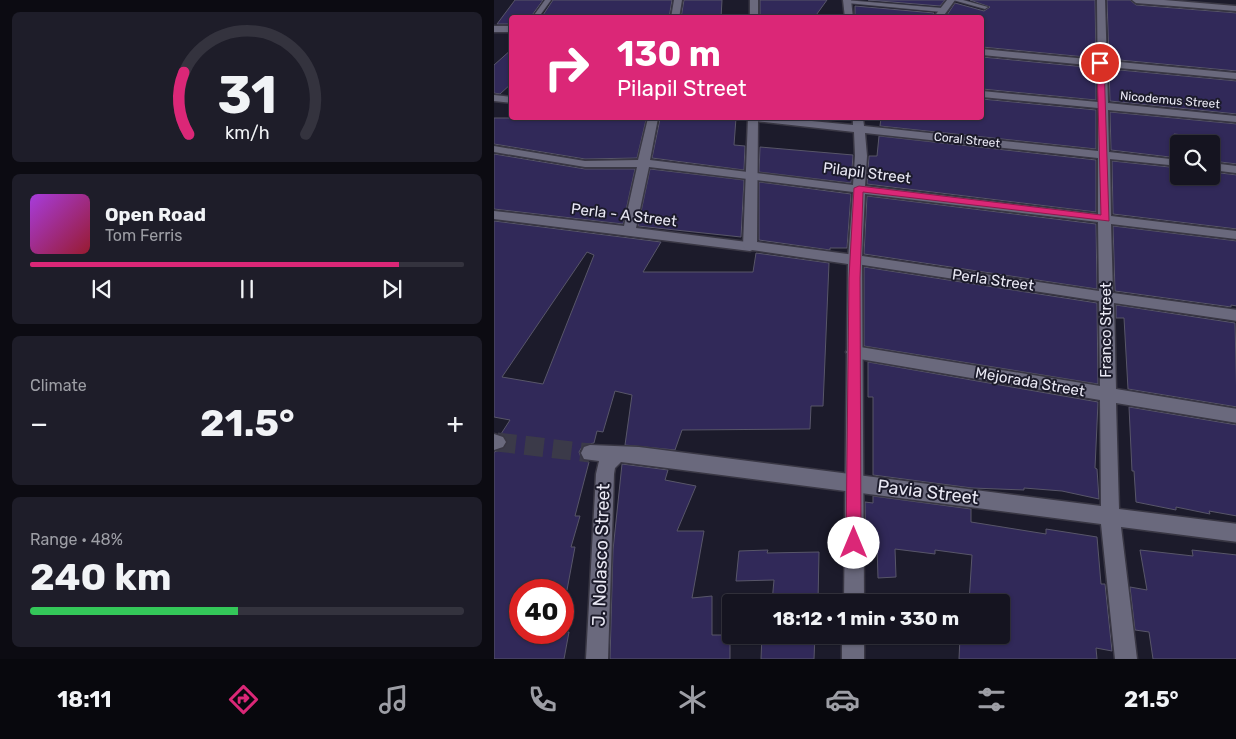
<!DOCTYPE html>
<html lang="en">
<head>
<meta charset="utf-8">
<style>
  :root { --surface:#151420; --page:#1e1d29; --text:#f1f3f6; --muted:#9d9ea5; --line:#34333e; --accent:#db2777 }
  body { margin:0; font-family:Rubik,sans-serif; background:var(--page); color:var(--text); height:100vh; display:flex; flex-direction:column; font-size:19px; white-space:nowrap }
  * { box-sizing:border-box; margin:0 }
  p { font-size:16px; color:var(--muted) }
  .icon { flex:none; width:28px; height:28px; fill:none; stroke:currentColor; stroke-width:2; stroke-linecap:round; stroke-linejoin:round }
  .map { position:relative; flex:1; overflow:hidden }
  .side { display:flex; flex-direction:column; gap:12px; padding:12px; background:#0c0b12; width:494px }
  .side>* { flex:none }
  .guide { position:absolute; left:15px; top:15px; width:475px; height:105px; border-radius:5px; box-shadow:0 1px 4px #0004,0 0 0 1px var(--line); background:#db2777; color:#fff; overflow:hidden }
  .tools { position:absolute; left:676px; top:135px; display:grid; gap:10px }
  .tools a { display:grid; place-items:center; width:50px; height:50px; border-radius:5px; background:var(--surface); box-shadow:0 1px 4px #0004,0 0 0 1px var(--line); font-size:25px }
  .speed { position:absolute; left:15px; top:579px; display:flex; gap:10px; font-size:25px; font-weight:700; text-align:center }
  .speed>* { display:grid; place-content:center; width:65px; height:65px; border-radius:50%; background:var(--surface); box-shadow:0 1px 4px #0004,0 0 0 1px var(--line); line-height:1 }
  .speed .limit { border:8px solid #d22; background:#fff; color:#111 }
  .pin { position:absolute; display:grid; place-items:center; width:42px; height:42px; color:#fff; margin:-21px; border:2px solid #fff; border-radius:50%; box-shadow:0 1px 5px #0007 }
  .me { position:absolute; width:55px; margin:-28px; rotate:0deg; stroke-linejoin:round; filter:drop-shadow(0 0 4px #0008) }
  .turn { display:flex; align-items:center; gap:18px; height:105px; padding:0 25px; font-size:22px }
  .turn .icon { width:65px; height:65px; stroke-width:2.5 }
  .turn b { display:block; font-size:35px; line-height:42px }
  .big { font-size:38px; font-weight:700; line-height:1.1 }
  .side .tile { flex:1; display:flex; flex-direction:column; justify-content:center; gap:8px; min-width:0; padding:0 18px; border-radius:8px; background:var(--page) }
  .side .dial { align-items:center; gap:0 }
  .dial svg { height:130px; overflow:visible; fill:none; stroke:var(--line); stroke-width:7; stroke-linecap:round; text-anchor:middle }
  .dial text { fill:var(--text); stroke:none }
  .song { display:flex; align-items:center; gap:15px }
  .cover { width:60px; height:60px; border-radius:8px; background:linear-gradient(135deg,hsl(280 70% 55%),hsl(350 70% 35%)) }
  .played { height:5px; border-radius:2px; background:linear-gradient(90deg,var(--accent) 85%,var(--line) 85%) }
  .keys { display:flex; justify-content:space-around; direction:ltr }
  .heat { display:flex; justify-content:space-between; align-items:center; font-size:28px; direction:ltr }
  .charge { height:8px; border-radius:4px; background:linear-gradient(90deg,#34c759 48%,var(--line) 0) }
  .trip { position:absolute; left:228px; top:594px; width:288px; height:50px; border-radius:5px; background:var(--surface); box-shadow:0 1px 4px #0004,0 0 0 1px var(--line); font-weight:700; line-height:50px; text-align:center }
  .dock { display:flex; height:80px; justify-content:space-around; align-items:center; background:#08080d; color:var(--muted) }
  .dock .icon { width:35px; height:35px }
  .dock .active { color:var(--accent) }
  .dock b { font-size:22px; color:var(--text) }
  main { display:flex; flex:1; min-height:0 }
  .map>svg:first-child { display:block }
</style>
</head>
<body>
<main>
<section class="side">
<div class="tile dial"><svg viewBox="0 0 100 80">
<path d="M14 69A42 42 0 1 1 86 69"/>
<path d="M14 69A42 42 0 0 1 11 31" stroke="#db2777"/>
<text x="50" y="56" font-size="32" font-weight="700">31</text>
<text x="50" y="72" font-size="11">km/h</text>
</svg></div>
<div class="tile">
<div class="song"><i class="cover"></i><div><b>Open Road</b><p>Tom Ferris</p></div></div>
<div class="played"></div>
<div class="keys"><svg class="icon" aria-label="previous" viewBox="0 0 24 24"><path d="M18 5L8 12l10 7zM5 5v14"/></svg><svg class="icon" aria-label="pause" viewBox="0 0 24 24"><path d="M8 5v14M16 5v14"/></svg><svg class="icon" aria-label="next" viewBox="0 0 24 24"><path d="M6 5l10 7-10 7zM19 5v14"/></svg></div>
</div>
<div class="tile"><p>Climate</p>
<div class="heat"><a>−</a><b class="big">21.5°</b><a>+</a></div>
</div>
<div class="tile"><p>Range · 48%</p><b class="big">240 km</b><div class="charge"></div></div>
</section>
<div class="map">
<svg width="743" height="659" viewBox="0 0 743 659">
  <rect width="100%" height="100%" fill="#1c1b2b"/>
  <path fill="#312959" stroke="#585669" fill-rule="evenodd" d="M21 0H49L36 18H18V24H3Z
    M59 0H178L175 18H47Z
    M190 0H228L227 18H187Z
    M266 0H333L320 18 266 16Z
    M374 0H451L446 6Z
    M476 0H601L602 58 488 47V18H451L461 3 490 11 496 7Z
    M613 0H636L642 5 743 13V71L615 59Z
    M361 6 440 13 437 18H361Z
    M18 49V83L6 94 0 93V65Z
    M488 57 602 68V100L488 89Z
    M615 69 743 81V114L616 101Z
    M488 99 602 110V149L386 126 387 118H488Z
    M616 112 743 124V164L718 161V138L680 134 684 158 617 150Z
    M0 118H151L152 120 143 158 91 159 0 144Z
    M242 118 240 145 251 146 250 170 158 158 166 119Z
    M385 136 602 160V212L373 184 375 156H383Z
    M266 147 359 155 357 183 265 172Z
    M0 154 91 169H141L129 224 0 209Z
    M618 161 685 168V176H718V172L743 175V229L619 214Z
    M156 169 250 180 247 237 144 226Z
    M265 182 357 194 353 248H336V250L265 240Z
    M373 196 602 224 603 289 370 254Z
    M0 221 167 242 149 272H259L262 253 335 263 329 406H317L316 429 188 430 181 450 131 445 138 395 121 391 109 432 103 431 100 443 89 445 85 452 88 460 95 462 81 516H86L77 547H81L73 590H26V632H75L70 659H0V452L10 449 14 443 7 434 16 420 0 417ZM93 252 100 255 49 384 8 377Z
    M619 226 743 241V306L737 305V307L621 291Z
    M370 267 603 303 604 384 370 346Z
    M622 305 741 323 743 407 634 389 630 318H622Z
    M374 362 604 402 601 468 603 469 605 499 568 491 530 488V490L478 488 379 475V397H374Z
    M635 407 743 425V516L715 511 716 514 682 507V510L642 502 640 471H638Z
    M128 464 174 470 171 480 202 486 183 531H210L198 598 218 596V635H236V659H116L119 550Z
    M379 496 477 509V522L552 534V529L603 537 607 584H611L618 651 602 648 603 659H465L466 637 506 644V602H475L478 555 441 550V554L401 549 402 577 384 578 383 545 372 544 371 502 379 503Z
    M274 550 273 553 325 552 324 602H278L280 580 242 581 245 551Z
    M646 550 699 556 698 550 743 555V659H659L655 632 641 630 636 587 653 590Z
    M268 635H321L320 659H267Z"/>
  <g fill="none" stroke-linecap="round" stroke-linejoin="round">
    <path stroke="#3b3a49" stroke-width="19" stroke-dasharray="19 9" stroke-linecap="butt" d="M3 442 96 453"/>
    <g stroke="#393744" stroke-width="2">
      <path id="lane" d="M51 0H57L44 18H38Z
        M351 0 448 8 451 10 448 12 353 3Z
        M459 0H469L494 7 491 9Z"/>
    </g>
    <g stroke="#393744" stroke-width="3">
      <path id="street" d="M180 0H188L185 18H177Z
        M349 0H357L359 18H351Z
        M453 0H461L448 18H439Z
        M603 0H611L614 103 743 116V122L614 110 615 152 685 160V166L616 159 617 216 743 231V239L617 224 619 293 743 310V321L620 303 622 389 743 409V423L622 403 625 509 743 524V542L627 527 643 659H621L607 524 127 462 121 468 120 474 114 659H92L102 474 105 461 90 459 87 453 90 447 96 445 145 447 607 506 606 400 360 358 355 356 352 352 355 348 360 346 606 386 605 301 356 263 354 260 359 192 155 167 142 228 261 243 263 246 261 249 256 251 0 219V211L130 226 143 167H91L0 152V146L91 161 144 160 154 118H164L156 160 359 185 361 156 360 132 261 121 256 118H287L359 125V118H369L370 126 604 151V108L488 97V91L604 102ZM371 133 604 158V214L371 186 373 156ZM371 194 604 222 605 291 368 256Z
        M638 0H670L743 6V11L642 3Z
        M0 95 18 97V103L0 101Z
        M718 163 743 166V173L718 170Z
        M0 434 9 437 12 442 9 447 0 450Z"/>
    </g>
    <g stroke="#393744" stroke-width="3">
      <path id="secondary" d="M256 0H264V18H256Z
        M0 26H18V32H0Z
        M488 49 743 73V79L488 55Z
        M254 118H264L263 242 361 255 368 260 370 602H350L354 264 251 249 249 246Z
        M348 635H370V659H348Z"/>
    </g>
    <use href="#lane" fill="#6a697d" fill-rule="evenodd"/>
    <use href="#street" fill="#6a697d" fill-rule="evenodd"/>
    <use href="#secondary" fill="#6a697d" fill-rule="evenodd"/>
  </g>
  <path fill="#db2777" stroke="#8e194d" d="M606 61 610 63 615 221 369 192 366 278 367 543 365 548 360 550 354 548 352 543 355 278 360 188 365 186 607 215 603 63Z"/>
  <g text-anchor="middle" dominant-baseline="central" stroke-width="4" stroke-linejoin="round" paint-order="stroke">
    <g font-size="12" fill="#e9e8f4" stroke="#1c1b2b">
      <text transform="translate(676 100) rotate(5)">Nicodemus Street</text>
      <text transform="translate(473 140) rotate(6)">Coral Street</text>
    </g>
    <g font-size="15" fill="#e9e8f4" stroke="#1c1b2b">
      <text transform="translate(373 173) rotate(7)">Pilapil Street</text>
      <text transform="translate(130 215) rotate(7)">Perla - A Street</text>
      <text transform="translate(499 280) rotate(8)">Perla Street</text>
      <text transform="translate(612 330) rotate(-90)">Franco Street</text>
      <text transform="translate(536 382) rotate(10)">Mejorada Street</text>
    </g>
    <g font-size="18" fill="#e9e8f4" stroke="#1c1b2b">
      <text transform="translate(434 492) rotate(7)">Pavia Street</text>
      <text transform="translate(107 555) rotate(-88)">J. Nolasco Street</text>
    </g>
  </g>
</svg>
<div class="tools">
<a><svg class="icon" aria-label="search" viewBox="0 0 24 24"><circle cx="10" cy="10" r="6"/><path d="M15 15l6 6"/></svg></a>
</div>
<div class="speed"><div class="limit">40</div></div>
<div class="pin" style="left:606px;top:63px;background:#d93025"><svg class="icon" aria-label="arrive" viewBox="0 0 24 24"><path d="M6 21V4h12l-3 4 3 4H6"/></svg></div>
<svg class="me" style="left:360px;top:543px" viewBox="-20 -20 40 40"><circle r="19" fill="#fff"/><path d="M0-13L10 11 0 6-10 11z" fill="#db2777"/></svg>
<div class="trip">18:12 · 1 min · 330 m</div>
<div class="guide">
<div class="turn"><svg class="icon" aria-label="right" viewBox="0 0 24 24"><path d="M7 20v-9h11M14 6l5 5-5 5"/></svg><div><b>130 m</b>Pilapil Street</div></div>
</div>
</div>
</main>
<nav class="dock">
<b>18:11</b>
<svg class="icon active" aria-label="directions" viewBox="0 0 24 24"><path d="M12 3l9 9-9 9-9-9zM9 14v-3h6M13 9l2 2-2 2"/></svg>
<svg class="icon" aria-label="music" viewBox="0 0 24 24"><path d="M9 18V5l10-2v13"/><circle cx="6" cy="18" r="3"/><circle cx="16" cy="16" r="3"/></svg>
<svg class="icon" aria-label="phone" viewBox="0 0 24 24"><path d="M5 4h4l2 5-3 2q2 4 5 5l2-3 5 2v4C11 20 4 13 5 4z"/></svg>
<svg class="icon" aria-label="climate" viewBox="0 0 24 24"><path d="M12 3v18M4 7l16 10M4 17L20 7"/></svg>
<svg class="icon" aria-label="car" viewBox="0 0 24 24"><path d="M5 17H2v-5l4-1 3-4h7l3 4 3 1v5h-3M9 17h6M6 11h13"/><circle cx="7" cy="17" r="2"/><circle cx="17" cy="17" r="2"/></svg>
<svg class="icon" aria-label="filters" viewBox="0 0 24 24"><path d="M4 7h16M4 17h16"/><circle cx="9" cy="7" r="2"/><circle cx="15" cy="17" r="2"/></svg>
<b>21.5°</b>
</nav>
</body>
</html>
